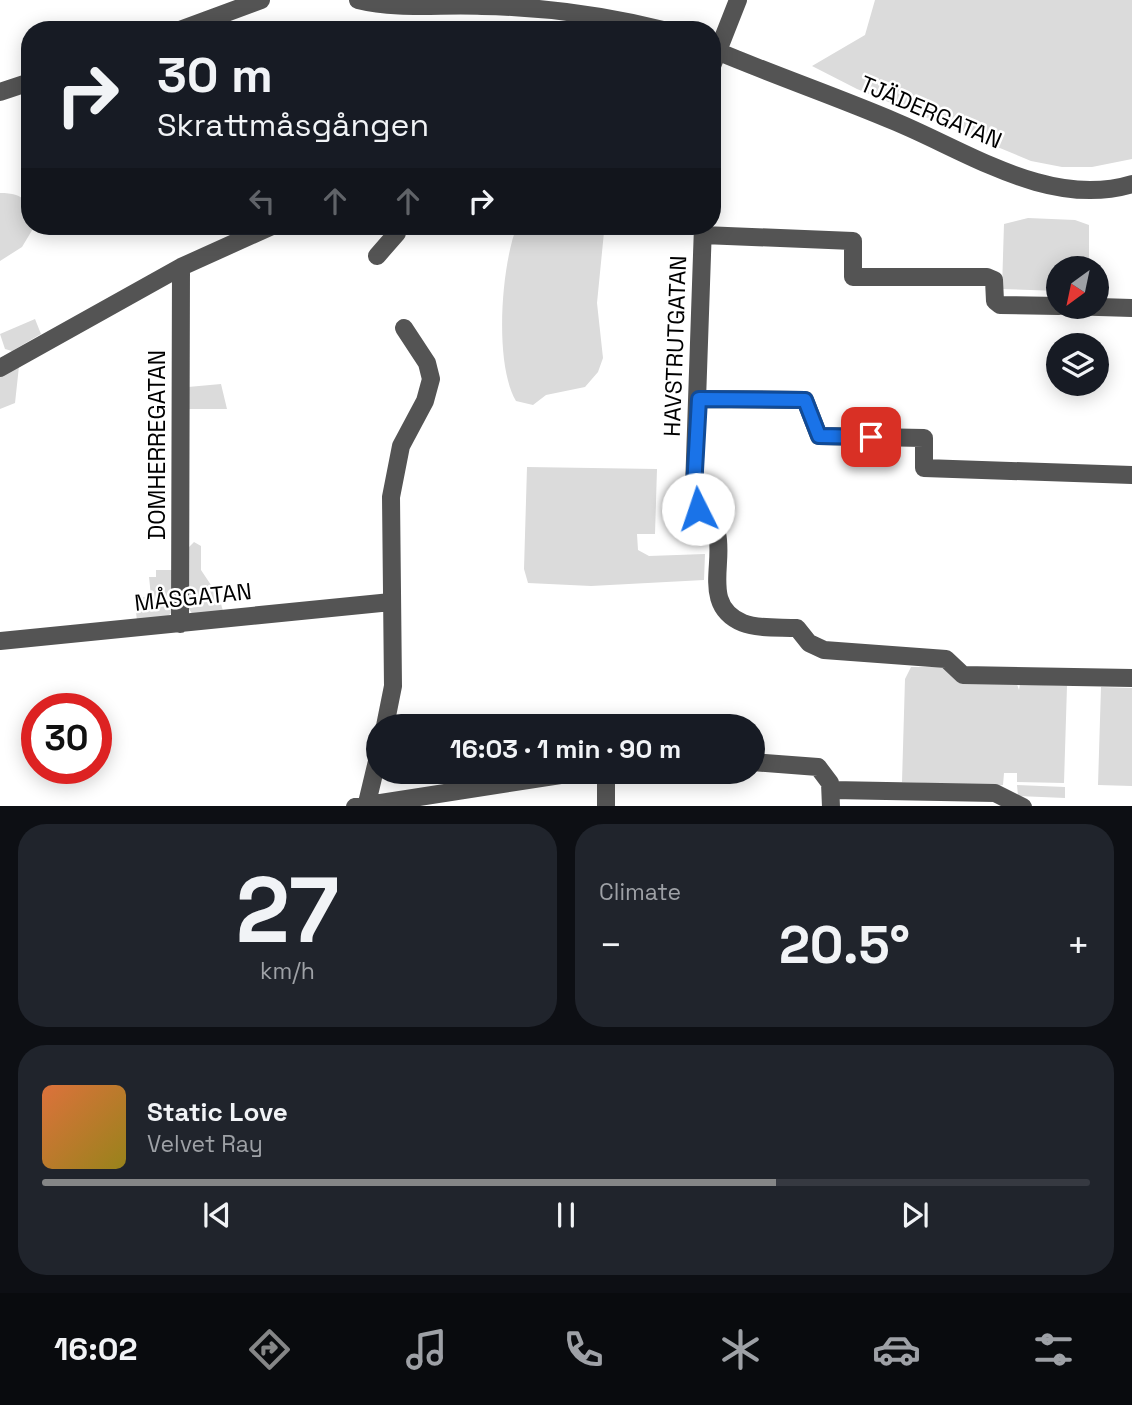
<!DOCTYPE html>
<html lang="en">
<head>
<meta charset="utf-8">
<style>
  :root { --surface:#171b24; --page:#20242c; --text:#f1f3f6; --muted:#9ea1a6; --line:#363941; --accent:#858687 }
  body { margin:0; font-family:"Space Grotesk",sans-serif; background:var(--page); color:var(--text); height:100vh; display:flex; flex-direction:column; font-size:26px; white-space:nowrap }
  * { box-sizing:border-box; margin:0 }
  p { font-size:23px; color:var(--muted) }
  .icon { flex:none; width:38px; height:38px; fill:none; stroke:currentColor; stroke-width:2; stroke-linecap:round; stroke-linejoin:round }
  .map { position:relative; height:806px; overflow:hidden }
  .details { display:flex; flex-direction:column; gap:18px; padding:18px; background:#0d0f14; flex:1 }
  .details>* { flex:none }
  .top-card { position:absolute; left:21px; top:21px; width:700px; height:214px; border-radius:28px; box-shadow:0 4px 18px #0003; background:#171b24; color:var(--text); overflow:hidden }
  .needle { width:46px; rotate:213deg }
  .fabs { position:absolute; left:1046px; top:256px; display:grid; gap:14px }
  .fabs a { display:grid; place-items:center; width:63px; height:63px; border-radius:50%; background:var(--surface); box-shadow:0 4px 18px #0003; font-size:35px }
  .speed { position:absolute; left:21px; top:693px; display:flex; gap:14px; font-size:35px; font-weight:700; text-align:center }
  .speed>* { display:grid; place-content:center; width:91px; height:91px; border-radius:50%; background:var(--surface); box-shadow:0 4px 18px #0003; line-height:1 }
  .speed .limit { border:10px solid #d22; background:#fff; color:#111 }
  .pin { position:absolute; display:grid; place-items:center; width:60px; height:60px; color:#fff; margin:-30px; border-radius:14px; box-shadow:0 4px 10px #0006 }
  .me { position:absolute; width:77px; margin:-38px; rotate:356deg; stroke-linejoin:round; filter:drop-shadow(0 0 5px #0008) }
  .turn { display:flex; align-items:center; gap:24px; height:147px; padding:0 21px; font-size:32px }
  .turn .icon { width:91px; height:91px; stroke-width:2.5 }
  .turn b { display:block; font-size:49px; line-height:60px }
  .lanes { display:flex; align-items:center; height:66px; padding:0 21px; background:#0003; justify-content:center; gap:35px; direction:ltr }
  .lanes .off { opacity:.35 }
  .big { font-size:52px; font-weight:600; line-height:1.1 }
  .details .widget { flex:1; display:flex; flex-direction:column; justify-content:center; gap:10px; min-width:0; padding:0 24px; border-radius:28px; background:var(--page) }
  .details .dial { align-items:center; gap:0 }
  .dial b { font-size:91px; line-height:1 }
  .song { display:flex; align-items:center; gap:21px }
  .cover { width:84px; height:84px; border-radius:10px; background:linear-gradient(135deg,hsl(20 70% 55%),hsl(50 70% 35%)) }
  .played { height:7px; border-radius:4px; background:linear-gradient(90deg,var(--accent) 70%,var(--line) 70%) }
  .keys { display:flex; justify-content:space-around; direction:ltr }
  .heat { display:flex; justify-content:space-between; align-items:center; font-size:38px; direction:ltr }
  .details .tiles { flex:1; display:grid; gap:18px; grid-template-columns:1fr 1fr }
  .widget:last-child { grid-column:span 2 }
  .trip { position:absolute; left:366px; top:714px; width:399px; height:70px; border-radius:35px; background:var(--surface); box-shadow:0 4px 18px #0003; font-weight:600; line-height:70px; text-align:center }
  .dock { display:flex; height:112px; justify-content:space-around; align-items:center; background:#090b0e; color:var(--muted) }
  .dock .icon { width:49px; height:49px }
  .dock .on { color:var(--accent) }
  .dock b { font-size:32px; color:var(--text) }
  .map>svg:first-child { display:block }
</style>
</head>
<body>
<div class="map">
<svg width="1132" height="807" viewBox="0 0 1132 807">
  <rect width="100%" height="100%" fill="#fff"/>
  <path fill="#dbdbdb" d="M875 0H1132V159L1092 167H1062L1031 161 857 89 812 66 865 35Z
    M0 193C25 193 30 202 30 226L34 227 22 247 0 261Z
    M1028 218 1075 220 1089 225V268H1059V291L1002 289 1004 224Z
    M517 226H603L604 232 597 303 603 358 598 372 585 387 546 395 533 405 516 401C494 364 501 266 517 226Z
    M35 319 41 334 12 351 5 349 0 334Z
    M19 366 15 403 0 409V376Z
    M221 384 227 409H188V387Z
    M527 467 657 469 655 534H637L638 550 649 556 705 554 704 580 591 586 528 583 524 569Z
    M194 542 201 546V570L219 597 223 611 193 615 187 606 188 548Z
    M156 570H172L173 611 166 618 137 621 135 603 140 602 139 598 151 596 149 577H156Z
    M911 667H942L1017 684 1019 690 1020 684 1067 686 1064 783 1017 782V773H1004L1003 785 996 786 902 782 905 679Z
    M1101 687 1132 688V786L1098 785Z
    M1017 785 1065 787V798L1018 796Z"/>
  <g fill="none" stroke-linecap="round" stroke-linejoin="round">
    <path stroke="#545454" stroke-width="18" d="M358 0C398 10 441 4 482 6 544 7 603 15 663 30
      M180 30 261 0
      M712 49C773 75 835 96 896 122 968 152 1051 209 1132 184
      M712 66 738 0
      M0 92 30 82
      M703 226 694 488 697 509C746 534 688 600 743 623 758 629 780 627 797 628L809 643 824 650 946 659 963 675 1132 678
      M703 235 853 241V277H987L994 280 995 301 1000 305 1059 306
      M377 256 397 233 398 226
      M1066 306 1132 308
      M0 368 181 267 272 226
      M699 399 805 400 819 436 924 438V468L1132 475
      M180 624 181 267
      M0 641 391 602
      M385 726 393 686 391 497 401 446 425 401 431 379 427 363 404 328
      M752 762 818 767 830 783 831 807
      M606 772V807
      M832 790 995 793 1023 807
      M355 807 580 772
      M366 807 378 757"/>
  </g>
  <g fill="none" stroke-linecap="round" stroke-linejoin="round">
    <g stroke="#114b97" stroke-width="18">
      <path id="route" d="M698 509 694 488 699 399 805 400 819 436 871 437"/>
    </g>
    <use href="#route" stroke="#1a73e8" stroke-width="12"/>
  </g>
  <g text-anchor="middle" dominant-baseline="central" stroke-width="5" stroke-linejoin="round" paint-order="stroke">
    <g font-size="23" fill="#000" stroke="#fff">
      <text transform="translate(931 112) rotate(23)">TJÄDERGATAN</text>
      <text transform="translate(675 346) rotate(-88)">HAVSTRUTGATAN</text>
      <text transform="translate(157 445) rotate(-90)">DOMHERREGATAN</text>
      <text transform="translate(193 597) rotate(-6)">MÅSGATAN</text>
    </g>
  </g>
</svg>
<div class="fabs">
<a><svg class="needle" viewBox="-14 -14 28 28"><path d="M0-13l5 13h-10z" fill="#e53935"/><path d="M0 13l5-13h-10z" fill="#9ea1a6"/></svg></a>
<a><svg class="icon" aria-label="layers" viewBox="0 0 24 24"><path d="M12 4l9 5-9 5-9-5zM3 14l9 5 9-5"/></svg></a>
</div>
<div class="speed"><div class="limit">30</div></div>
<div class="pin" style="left:871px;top:437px;background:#d93025"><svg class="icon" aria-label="arrive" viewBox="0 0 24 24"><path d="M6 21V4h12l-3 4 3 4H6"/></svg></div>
<svg class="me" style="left:698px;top:509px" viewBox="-20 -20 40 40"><circle r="19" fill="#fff"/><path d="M0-13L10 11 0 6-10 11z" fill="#1a73e8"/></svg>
<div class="trip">16:03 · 1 min · 90 m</div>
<div class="top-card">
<div class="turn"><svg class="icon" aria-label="right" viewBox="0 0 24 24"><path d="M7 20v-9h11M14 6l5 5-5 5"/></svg><div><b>30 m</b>Skrattmåsgången</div></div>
<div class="lanes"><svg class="icon off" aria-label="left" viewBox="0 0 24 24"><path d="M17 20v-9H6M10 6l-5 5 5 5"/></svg><svg class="icon off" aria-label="ahead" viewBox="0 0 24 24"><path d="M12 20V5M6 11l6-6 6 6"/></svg><svg class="icon off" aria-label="ahead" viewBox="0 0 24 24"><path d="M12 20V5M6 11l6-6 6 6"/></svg><svg class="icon" aria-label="right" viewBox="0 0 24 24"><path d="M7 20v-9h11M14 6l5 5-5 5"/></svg></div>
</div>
</div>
<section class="details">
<div class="tiles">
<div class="widget dial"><b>27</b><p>km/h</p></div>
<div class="widget"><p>Climate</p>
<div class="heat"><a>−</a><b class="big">20.5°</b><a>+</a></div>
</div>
<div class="widget">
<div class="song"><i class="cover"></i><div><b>Static Love</b><p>Velvet Ray</p></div></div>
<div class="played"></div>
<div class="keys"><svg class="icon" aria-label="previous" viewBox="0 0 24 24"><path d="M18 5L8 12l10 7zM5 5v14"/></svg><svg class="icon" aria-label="pause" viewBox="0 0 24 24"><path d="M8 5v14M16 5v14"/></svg><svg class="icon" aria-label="next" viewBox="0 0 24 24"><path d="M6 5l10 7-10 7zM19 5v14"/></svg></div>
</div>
</div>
</section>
<nav class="dock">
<b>16:02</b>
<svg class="icon on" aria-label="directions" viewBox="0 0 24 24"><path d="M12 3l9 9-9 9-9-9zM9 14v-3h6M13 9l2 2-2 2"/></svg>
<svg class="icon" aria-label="music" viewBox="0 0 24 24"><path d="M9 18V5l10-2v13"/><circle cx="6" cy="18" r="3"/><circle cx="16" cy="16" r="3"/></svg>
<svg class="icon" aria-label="phone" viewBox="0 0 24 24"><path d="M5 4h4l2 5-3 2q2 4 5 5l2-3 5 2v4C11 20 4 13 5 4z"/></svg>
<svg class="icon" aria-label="climate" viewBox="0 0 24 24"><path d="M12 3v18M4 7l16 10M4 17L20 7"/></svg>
<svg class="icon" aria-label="car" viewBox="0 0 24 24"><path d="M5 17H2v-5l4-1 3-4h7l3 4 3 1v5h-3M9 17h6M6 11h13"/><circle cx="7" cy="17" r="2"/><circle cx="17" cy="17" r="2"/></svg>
<svg class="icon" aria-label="filters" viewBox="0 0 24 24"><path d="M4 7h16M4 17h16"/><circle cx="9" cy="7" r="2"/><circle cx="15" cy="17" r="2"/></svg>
</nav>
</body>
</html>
